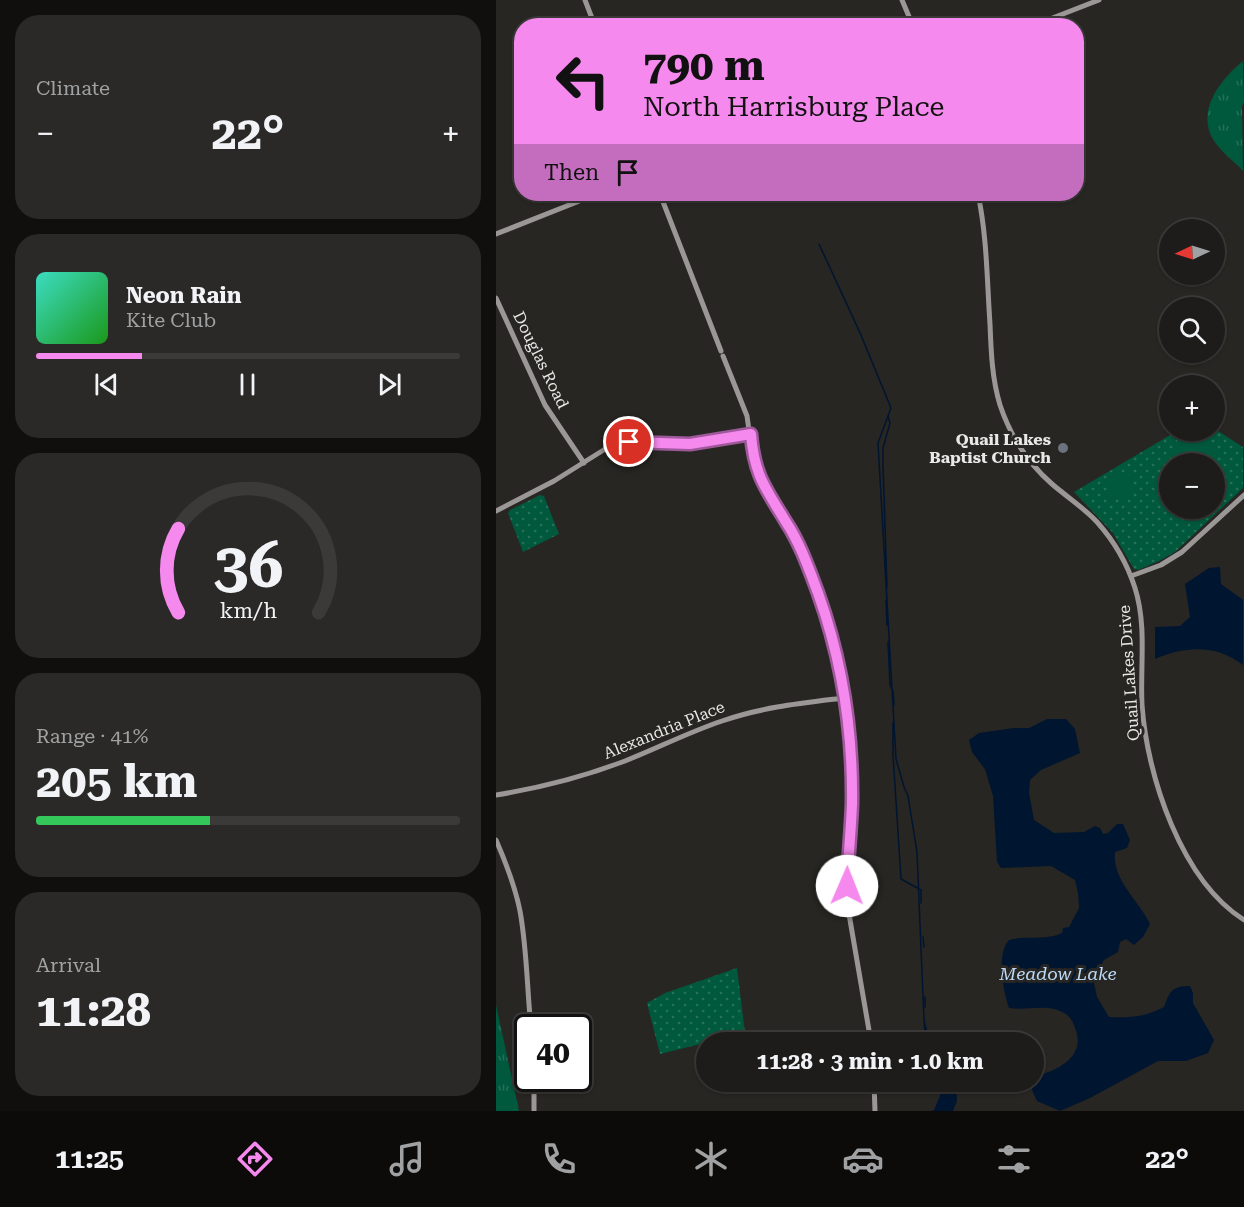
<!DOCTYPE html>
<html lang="en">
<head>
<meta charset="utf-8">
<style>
  :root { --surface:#1d1c1a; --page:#2a2927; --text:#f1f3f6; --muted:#a0a1a2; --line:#3b3a39; --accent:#f589ee }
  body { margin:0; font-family:"Roboto Serif",serif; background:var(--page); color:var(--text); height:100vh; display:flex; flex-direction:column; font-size:22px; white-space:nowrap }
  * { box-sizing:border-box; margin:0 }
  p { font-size:20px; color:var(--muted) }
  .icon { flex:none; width:33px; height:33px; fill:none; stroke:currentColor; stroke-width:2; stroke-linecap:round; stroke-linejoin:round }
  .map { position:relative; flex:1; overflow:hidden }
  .details { display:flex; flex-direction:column; gap:15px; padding:15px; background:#100f0e; width:496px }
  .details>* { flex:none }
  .hud { position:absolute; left:18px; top:18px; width:570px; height:183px; border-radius:24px; box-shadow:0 2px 4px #0004,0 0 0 2px var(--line); background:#f589ee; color:#111; overflow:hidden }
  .needle { width:39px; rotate:266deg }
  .buttons { position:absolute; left:663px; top:219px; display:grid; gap:12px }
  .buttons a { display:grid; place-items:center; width:66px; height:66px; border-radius:50%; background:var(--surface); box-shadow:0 2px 4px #0004,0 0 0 2px var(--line); font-size:30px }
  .speed { position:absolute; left:18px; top:1014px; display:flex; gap:12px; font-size:30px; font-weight:700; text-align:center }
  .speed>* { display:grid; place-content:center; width:78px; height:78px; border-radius:50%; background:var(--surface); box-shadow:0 2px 4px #0004,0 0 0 2px var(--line); line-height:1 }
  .speed .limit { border:3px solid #111; border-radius:9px; background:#fff; color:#111 }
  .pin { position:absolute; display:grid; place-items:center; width:51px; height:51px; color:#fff; margin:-26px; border:3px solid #fff; border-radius:50%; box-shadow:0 2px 6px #0007 }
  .me { position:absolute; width:66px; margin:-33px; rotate:1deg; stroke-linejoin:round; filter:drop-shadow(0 0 4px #0008) }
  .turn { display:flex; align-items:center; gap:21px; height:126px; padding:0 30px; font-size:27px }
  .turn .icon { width:78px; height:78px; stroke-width:2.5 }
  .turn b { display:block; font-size:42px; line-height:51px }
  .then { display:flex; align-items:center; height:57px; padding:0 30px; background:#0003; gap:12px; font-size:22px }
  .big { font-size:45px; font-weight:700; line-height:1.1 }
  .details .widget { flex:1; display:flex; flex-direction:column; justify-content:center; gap:9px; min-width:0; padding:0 21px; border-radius:24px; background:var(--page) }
  .details .dial { align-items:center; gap:0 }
  .dial svg { height:156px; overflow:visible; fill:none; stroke:var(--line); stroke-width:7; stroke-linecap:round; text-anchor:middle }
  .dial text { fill:var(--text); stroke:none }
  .song { display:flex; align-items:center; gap:18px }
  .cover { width:72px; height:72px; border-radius:9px; background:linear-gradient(135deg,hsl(170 70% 55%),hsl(120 70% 35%)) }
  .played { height:6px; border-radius:3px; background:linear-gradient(90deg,var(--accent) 25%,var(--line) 25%) }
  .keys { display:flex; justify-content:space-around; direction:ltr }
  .heat { display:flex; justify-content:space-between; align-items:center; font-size:33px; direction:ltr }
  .charge { height:9px; border-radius:4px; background:linear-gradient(90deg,#34c759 41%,var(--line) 0) }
  .trip { position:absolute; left:200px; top:1032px; width:348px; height:60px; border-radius:30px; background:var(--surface); box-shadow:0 2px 4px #0004,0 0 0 2px var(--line); font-weight:700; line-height:60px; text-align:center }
  .menu { display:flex; height:96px; justify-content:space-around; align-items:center; background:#0c0b0a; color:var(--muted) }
  .menu .icon { width:42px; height:42px }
  .menu .on { color:var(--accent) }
  .menu b { font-size:27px; color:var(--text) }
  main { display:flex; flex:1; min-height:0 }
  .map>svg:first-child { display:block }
</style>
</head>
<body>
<main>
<section class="details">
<div class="widget"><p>Climate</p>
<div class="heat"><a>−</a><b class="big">22°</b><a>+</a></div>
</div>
<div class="widget">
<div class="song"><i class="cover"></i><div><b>Neon Rain</b><p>Kite Club</p></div></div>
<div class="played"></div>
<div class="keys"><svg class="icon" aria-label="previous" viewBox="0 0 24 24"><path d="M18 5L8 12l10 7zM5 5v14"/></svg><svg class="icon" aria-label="pause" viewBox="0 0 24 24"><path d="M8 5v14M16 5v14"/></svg><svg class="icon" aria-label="next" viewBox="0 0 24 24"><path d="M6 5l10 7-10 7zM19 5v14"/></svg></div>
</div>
<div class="widget dial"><svg viewBox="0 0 100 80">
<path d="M14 69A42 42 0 1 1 86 69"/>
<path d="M14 69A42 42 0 0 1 14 26" stroke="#f589ee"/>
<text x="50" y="56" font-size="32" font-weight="700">36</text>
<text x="50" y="72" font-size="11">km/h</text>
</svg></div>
<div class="widget"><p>Range · 41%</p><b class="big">205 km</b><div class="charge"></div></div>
<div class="widget"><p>Arrival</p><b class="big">11:28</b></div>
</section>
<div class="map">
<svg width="748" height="1111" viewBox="0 0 748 1111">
  <defs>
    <pattern id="grass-tufts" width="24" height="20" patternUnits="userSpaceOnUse" patternTransform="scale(1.5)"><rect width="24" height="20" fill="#00583d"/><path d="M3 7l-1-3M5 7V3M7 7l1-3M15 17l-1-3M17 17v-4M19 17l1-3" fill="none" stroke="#257059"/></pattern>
    <pattern id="park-dots" width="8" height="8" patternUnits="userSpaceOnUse" patternTransform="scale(1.5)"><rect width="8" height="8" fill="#00583d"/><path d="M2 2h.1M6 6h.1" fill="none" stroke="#257059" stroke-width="1.8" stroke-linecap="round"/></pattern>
  </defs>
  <rect width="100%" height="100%" fill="#272622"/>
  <path fill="url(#grass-tufts)" d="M747 61 748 102 746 106 747 171C738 161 726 153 718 141 699 111 725 79 747 61Z
    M0 1005 23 1111H0Z"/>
  <path fill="url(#park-dots)" fill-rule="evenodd" d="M719 429 747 447V488L679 552 663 561 642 570 638 569 617 533 578 492 681 431ZM674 464H718V508H674Z
    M44 495 48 496 63 534 27 552 12 513 14 510Z
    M241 968 249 1033 164 1054 151 1003 169 993Z"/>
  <path fill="#00583d" d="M690 431H698L721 454 719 465 676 463C676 449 679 440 690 431Z
    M613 476H635L634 498 613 497Z"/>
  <path fill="#001530" d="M724 567 725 584 747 600V665C721 644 688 646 659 659V627L684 626 694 617 689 584 713 568Z
    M551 719H570L579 729 584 753 545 770 534 780 533 793 538 820 558 833 588 832 599 826 604 828 607 834 612 833 621 824H627L634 840 631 848 619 852C616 880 643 901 654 924L647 937 638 945 630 939 624 942 622 952 608 960 597 979 601 997 613 1017C634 1018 649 1017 668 1007 674 991 676 986 694 986L697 993V1003L718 1040 712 1053 690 1061H662L594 1098 564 1111 541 1101 533 1083 537 1082V1077C561 1071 591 1057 579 1028 577 1022 574 1016 568 1013 552 1003 530 1011 513 1008 507 991 500 954 513 940 531 935 549 941 566 933L567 928 573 927 583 908 582 893 579 880 555 866 505 868 501 862 497 796 489 769 476 752 473 740 483 733 518 728H533Z
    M445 1082H460L461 1101 457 1111H435L438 1110 446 1091Z"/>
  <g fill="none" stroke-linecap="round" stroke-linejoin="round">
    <path stroke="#001530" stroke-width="1.5" d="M323 244 365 335 395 408 382 443 400 759 408 787 412 796 421 852 428 1020 433 1042
      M391 587 387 466V448L394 423 392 416
      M390 600 391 625
      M392 642 394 685 397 691 398 705
      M397 722V755L405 879 425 890V903
      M427 937 428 947
      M429 997V1007
      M428 1021 430 1041"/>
    <path stroke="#9b9797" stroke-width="5" d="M89 0 99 26
      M406 0 417 26
      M536 26 603 0
      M164 194 225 351
      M482 194C491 236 491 281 494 324 495 351 496 379 504 405 514 435 532 463 556 484 571 497 587 507 601 522 618 541 631 563 639 588 651 626 644 666 646 705 651 776 685 880 748 920
      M0 234 101 194
      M0 298 49 405 88 463
      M227 356 251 416 256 452 265 481 291 522 310 563 331 624 342 665 351 714 355 763V804L352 868 353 914 375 1042
      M0 511 58 481 114 446 133 442 168 444 203 443 255 434
      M635 576 665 565 686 552 748 495
      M0 795C44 788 87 777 129 761 162 748 193 732 226 721 266 707 307 703 348 698
      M0 840C10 863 19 886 24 911 31 949 31 989 35 1028
      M378 1082 379 1111
      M38 1111V1078"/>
  </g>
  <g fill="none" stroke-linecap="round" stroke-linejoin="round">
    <g stroke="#9f599b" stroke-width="15">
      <path id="route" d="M133 442 194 444 255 434C258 475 270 489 290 522 304 543 313 569 322 593 346 660 357 732 356 804 355 831 352 859 351 886"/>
    </g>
    <use href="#route" stroke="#f589ee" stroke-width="10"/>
  </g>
  <circle fill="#6b7280" stroke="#272622" stroke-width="2" cx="567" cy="448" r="6"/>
  <g text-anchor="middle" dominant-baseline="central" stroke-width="6" stroke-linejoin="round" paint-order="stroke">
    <g font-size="16" fill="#eae8e6" stroke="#272622">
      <text transform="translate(45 360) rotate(64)">Douglas Road</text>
      <text transform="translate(633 673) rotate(-94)">Quail Lakes Drive</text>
      <text transform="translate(168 730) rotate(-22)">Alexandria Place</text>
    </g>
    <g font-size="16" font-weight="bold" fill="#eae8e6" stroke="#272622" text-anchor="end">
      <text x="555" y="439">Quail Lakes<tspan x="555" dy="18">Baptist Church</tspan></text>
    </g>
    <g font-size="18" font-style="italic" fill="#bcdaf9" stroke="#272622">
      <text x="562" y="973">Meadow Lake</text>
    </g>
  </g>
</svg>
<div class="buttons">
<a><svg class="needle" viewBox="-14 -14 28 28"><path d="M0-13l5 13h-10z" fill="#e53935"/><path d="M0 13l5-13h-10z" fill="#a0a1a2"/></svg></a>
<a><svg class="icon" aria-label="search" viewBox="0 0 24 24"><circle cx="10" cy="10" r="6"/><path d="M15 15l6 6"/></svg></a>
<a>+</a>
<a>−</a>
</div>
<div class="speed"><div class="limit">40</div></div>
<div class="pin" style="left:133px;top:442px;background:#d93025"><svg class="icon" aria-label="arrive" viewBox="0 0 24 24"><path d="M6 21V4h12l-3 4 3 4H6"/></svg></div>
<svg class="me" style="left:351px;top:886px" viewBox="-20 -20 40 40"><circle r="19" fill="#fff"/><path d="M0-13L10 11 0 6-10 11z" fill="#f589ee"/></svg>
<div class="trip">11:28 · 3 min · 1.0 km</div>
<div class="hud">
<div class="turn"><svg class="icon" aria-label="left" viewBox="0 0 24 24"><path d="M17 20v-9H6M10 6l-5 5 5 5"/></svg><div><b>790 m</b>North Harrisburg Place</div></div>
<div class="then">Then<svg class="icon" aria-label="arrive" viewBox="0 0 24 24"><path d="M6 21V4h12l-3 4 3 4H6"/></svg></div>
</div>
</div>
</main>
<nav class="menu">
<b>11:25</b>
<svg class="icon on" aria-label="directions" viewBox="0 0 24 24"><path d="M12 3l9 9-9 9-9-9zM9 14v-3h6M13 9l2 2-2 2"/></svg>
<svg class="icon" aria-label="music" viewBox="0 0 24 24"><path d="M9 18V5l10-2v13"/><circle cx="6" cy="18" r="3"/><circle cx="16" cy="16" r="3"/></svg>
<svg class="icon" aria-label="phone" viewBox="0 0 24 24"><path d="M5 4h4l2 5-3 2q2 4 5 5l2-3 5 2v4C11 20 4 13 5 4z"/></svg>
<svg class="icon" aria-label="climate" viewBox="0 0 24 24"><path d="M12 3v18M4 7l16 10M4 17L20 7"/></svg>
<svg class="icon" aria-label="car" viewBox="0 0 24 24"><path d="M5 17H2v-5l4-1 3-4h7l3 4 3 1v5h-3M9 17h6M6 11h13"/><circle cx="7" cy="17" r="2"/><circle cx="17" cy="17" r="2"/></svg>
<svg class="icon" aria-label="filters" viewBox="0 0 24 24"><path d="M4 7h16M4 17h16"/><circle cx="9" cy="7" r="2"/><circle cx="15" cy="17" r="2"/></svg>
<b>22°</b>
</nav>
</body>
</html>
